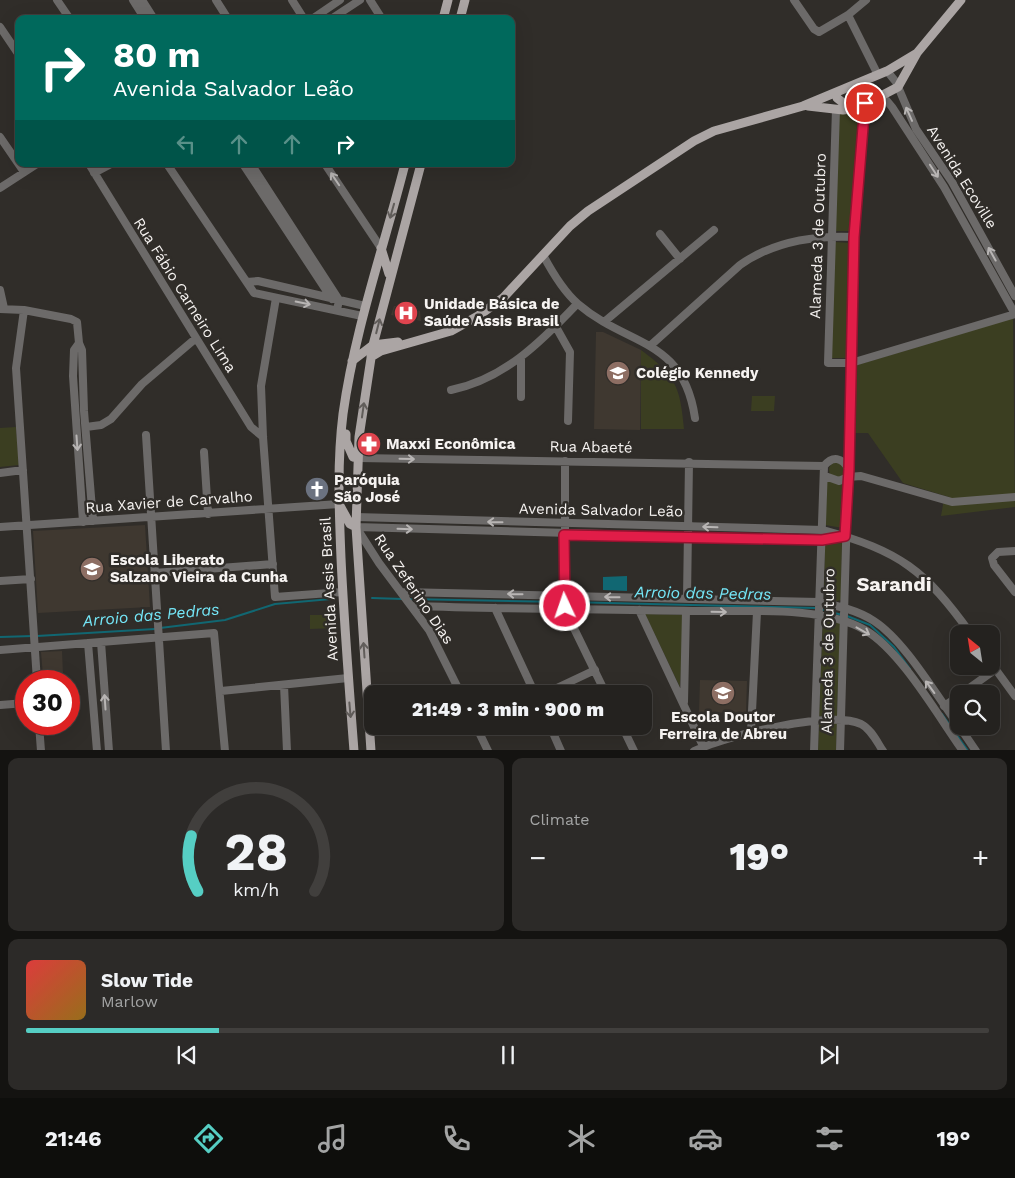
<!DOCTYPE html>
<html lang="en">
<head>
<meta charset="utf-8">
<style>
  :root { --surface:#24221f; --page:#2c2a28; --text:#f1f3f6; --muted:#a3a4a4; --line:#413f3d; --accent:#56cec4 }
  body { margin:0; font-family:"Work Sans",sans-serif; background:var(--page); color:var(--text); height:100vh; display:flex; flex-direction:column; font-size:19px; white-space:nowrap }
  * { box-sizing:border-box; margin:0 }
  p { font-size:16px; color:var(--muted) }
  .icon { flex:none; width:28px; height:28px; fill:none; stroke:currentColor; stroke-width:2; stroke-linecap:round; stroke-linejoin:round }
  .map { position:relative; height:750px; overflow:hidden }
  .sheet { display:flex; flex-direction:column; gap:8px; padding:8px; background:#141311; flex:1 }
  .sheet>* { flex:none }
  .hud { position:absolute; left:15px; top:15px; width:500px; height:152px; border-radius:10px; box-shadow:0 5px 20px #0002,0 0 0 1px var(--line); background:#00695c; color:#fff; overflow:hidden }
  .needle { width:32px; rotate:330deg }
  .buttons { position:absolute; left:950px; top:625px; display:grid; gap:10px }
  .buttons a { display:grid; place-items:center; width:50px; height:50px; border-radius:10px; background:var(--surface); box-shadow:0 5px 20px #0002,0 0 0 1px var(--line); font-size:25px }
  .speed { position:absolute; left:15px; top:670px; display:flex; gap:10px; font-size:25px; font-weight:700; text-align:center }
  .speed>* { display:grid; place-content:center; width:65px; height:65px; border-radius:50%; background:var(--surface); box-shadow:0 5px 20px #0002,0 0 0 1px var(--line); line-height:1 }
  .speed .limit { border:8px solid #d22; background:#fff; color:#111 }
  .pin { position:absolute; display:grid; place-items:center; width:42px; height:42px; color:#fff; margin:-21px; border:2px solid #fff; border-radius:50%; box-shadow:0 1px 5px #0007 }
  .me { position:absolute; width:55px; margin:-28px; rotate:357deg; stroke-linejoin:round; filter:drop-shadow(0 0 4px #0008) }
  .turn { display:flex; align-items:center; gap:18px; height:105px; padding:0 15px; font-size:22px }
  .turn .icon { width:65px; height:65px; stroke-width:2.5 }
  .turn b { display:block; font-size:35px; line-height:42px }
  .lanes { display:flex; align-items:center; height:48px; padding:0 15px; background:#0003; justify-content:center; gap:25px; direction:ltr }
  .lanes .off { opacity:.35 }
  .big { font-size:38px; font-weight:800; line-height:1.1 }
  .sheet .tile { flex:1; display:flex; flex-direction:column; justify-content:center; gap:8px; min-width:0; padding:0 18px; border-radius:10px; background:var(--page) }
  .sheet .dial { align-items:center; gap:0 }
  .dial svg { height:130px; overflow:visible; fill:none; stroke:var(--line); stroke-width:7; stroke-linecap:round; text-anchor:middle }
  .dial text { fill:var(--text); stroke:none }
  .song { display:flex; align-items:center; gap:15px }
  .cover { width:60px; height:60px; border-radius:8px; background:linear-gradient(135deg,hsl(0 70% 55%),hsl(40 70% 35%)) }
  .played { height:5px; border-radius:2px; background:linear-gradient(90deg,var(--accent) 20%,var(--line) 20%) }
  .keys { display:flex; justify-content:space-around; direction:ltr }
  .heat { display:flex; justify-content:space-between; align-items:center; font-size:28px; direction:ltr }
  .sheet .tiles { flex:1; display:grid; gap:8px; grid-template-columns:1fr 1fr }
  .tile:last-child { grid-column:span 2 }
  .trip { position:absolute; left:364px; top:685px; width:288px; height:50px; border-radius:10px; background:var(--surface); box-shadow:0 5px 20px #0002,0 0 0 1px var(--line); font-weight:800; line-height:50px; text-align:center }
  .dock { display:flex; height:80px; justify-content:space-around; align-items:center; background:#0e0e0c; color:var(--muted) }
  .dock .icon { width:35px; height:35px }
  .dock .current { color:var(--accent) }
  .dock b { font-size:22px; color:var(--text) }
  .map>svg:first-child { display:block }
</style>
</head>
<body>
<div class="map">
<svg width="1015" height="751" viewBox="0 0 1015 751">
  <rect width="100%" height="100%" fill="#302d29"/>
  <path fill="#3f3830" d="M394 306 420 311 421 321 391 315Z
    M596 332H603L641 350 640 430 594 429Z
    M145 525 150 607 38 613 33 531Z
    M62 651 63 674 43 676 41 652Z
    M700 680 747 681 746 713 699 712Z"/>
  <path fill="#3b3e21" d="M863 108 851 231H835L838 112Z
    M835 242 850 243 848 358H831Z
    M1013 318 1015 507 941 516 944 499 949 497 903 483 868 433H854V366Z
    M641 350C676 376 680 386 684 429H641Z
    M752 396H775L774 411H751Z
    M16 427 19 465 0 467V428Z
    M829 470a8 8 0 1 1 16 0a8 8 0 1 1-16 0Z
    M827 481 839 484 846 481 843 528 825 525Z
    M842 540 841 600 837 601 824 598 825 541Z
    M645 614 684 615 680 687Z
    M310 615H336V628L310 629Z
    M823 618 840 622 837 716H819Z
    M837 722 836 750 818 751 819 723Z"/>
  <path fill="#116772" d="M627 576V591L603 590V577Z"/>
  <g fill="none" stroke-linecap="round" stroke-linejoin="round">
    <path stroke="#116772" stroke-width="2" d="M372 598 403 599
      M408 599 563 602
      M568 602 816 608
      M820 609 842 615
      M847 616 870 625 894 647 910 669
      M160 628 225 620 275 604 331 599
      M37 636 155 629
      M0 637 33 636
      M942 714 968 751"/>
    <path stroke="#6c6a69" stroke-width="8" d="M57 0 70 19
      M133 0 145 19
      M142 0 154 19
      M216 0 228 19
      M292 0 304 19
      M370 0 382 19
      M794 0 814 29 819 32 848 15 866 0
      M848 15 878 75
      M312 19 340 0
      M331 19 360 0
      M0 27 19 55
      M887 71 896 82 916 129 952 182 1015 296
      M879 99 887 101 892 107 944 187 1015 314
      M836 109 828 363H851L1015 314
      M0 137 24 172
      M89 164 251 427 263 437
      M167 164 254 293 362 316
      M243 164 332 299
      M251 164 339 300 337 310
      M325 164 381 248
      M94 173 111 164
      M0 188 37 164
      M660 234 680 259
      M543 255C552 272 563 291 578 304 628 347 683 337 695 418
      M247 282 258 281 365 306
      M0 290 4 308
      M276 298 261 386 263 437 275 597 343 592
      M0 309 24 310 71 319 77 322 79 343 82 350 84 411 93 521
      M24 310 16 368 37 681
      M604 322 714 230
      M556 327 570 352 568 421
      M79 343 74 350 73 376 83 522
      M651 345 740 265C774 241 814 235 855 237
      M451 390C504 379 541 342 577 304
      M521 397V357
      M86 427 101 425 111 419 142 384 195 339
      M146 435 166 751
      M204 452 208 514
      M358 458 824 466
      M565 461V610L606 694
      M824 466C833 455 842 458 848 468
      M0 473 23 470
      M825 476 839 481 848 477 861 476 952 502 1015 497
      M356 517 823 530C900 551 925 570 971 634
      M0 527 339 504
      M356 527 822 540 841 537
      M356 527 379 563 429 630 461 694
      M1015 551 998 552 992 558 994 565 1015 592
      M154 573 273 564
      M0 581 31 579
      M402 592 819 602C838 606 857 610 874 621 905 641 936 695 959 726
      M687 598 689 462
      M412 606C506 609 599 609 693 611 743 612 822 605 865 630 901 651 938 716 963 751
      M495 608 535 694
      M639 610 703 746
      M101 642 109 751
      M88 643 97 751
      M0 650 214 633 225 751
      M991 663 1015 696
      M284 685 287 751
      M221 691 348 678
      M544 694 595 670
      M961 694 996 669
      M684 702 686 611
      M0 705 26 703
      M944 706 959 696
      M39 724 41 751
      M476 726 488 751
      M550 726 561 751
      M622 726 634 751
      M959 726 976 751
      M751 731 757 612
      M694 751C726 736 829 710 861 724 871 729 877 742 883 751
      M814 751 824 466
      M840 751 855 237 865 103"/>
    <path stroke="#aba5a4" stroke-width="9" d="M443 19 448 0
      M460 19 465 0
      M837 98 851 109
      M808 106 843 110 858 108 898 87 917 53 961 0
      M381 248 389 274
      M373 345 398 342
      M371 357 381 351 451 331 478 316 503 298 570 226 588 211 694 141 714 131 803 106 887 71 917 53
      M352 361 373 345
      M346 434V441L353 457 358 458
      M339 504 350 524 356 527
      M354 751C349 686 344 622 341 558 339 509 337 462 343 414 355 328 384 247 405 164
      M371 751 356 527 359 437 373 345 421 164"/>
  </g>
  <defs><path id="oneway-shaft" d="M-6 0H5M1.5-3L5.5 0L1.5 3" fill="none" stroke-width="1.6" stroke-linecap="round" stroke-linejoin="round" transform="scale(1.25)"/></defs>
  <g stroke="#b8b5b4">
    <use href="#oneway-shaft" transform="translate(909 114) rotate(-114)"/>
    <use href="#oneway-shaft" transform="translate(934 171) rotate(57)"/>
    <use href="#oneway-shaft" transform="translate(335 179) rotate(-124)"/>
    <use href="#oneway-shaft" transform="translate(992 254) rotate(-119)"/>
    <use href="#oneway-shaft" transform="translate(303 303) rotate(11)"/>
    <use href="#oneway-shaft" transform="translate(77 443) rotate(86)"/>
    <use href="#oneway-shaft" transform="translate(407 459) rotate(1)"/>
    <use href="#oneway-shaft" transform="translate(495 522) rotate(-179)"/>
    <use href="#oneway-shaft" transform="translate(710 527) rotate(-178)"/>
    <use href="#oneway-shaft" transform="translate(405 529) rotate(2)"/>
    <use href="#oneway-shaft" transform="translate(515 594) rotate(-179)"/>
    <use href="#oneway-shaft" transform="translate(612 597) rotate(-179)"/>
    <use href="#oneway-shaft" transform="translate(719 612) rotate(1)"/>
    <use href="#oneway-shaft" transform="translate(863 631) rotate(29)"/>
    <use href="#oneway-shaft" transform="translate(930 687) rotate(-126)"/>
    <use href="#oneway-shaft" transform="translate(105 702) rotate(-94)"/>
  </g>
  <g stroke="#615d5a">
    <use href="#oneway-shaft" transform="translate(392 211) rotate(106)"/>
    <use href="#oneway-shaft" transform="translate(378 326) rotate(-76)"/>
    <use href="#oneway-shaft" transform="translate(363 410) rotate(-82)"/>
    <use href="#oneway-shaft" transform="translate(364 650) rotate(-94)"/>
    <use href="#oneway-shaft" transform="translate(350 710) rotate(85)"/>
  </g>
  <g fill="none" stroke-linecap="round" stroke-linejoin="round">
    <g stroke="#92132f" stroke-width="12">
      <path id="route" d="M565 606 564 535 822 540 845 536 849 469 854 237 865 103"/>
    </g>
    <use href="#route" stroke="#e11d48" stroke-width="9"/>
  </g>
  <defs>
    <g id="hospital-disc" transform="scale(1.25)"><circle r="9.5" fill="#e0444e" stroke="#302d29"/><path d="M-5-5h3v3.5h4V-5h3V5h-3V1.5h-4V5h-3Z" fill="#fff"/></g>
    <g id="school-disc" transform="scale(1.25)"><circle r="9.5" fill="#8d6e63" stroke="#302d29"/><path d="M0-5L7-2L0 1L-7-2ZM-4 1L0 2.5L4 1V4Q0 6-4 4Z" fill="#fff"/></g>
    <g id="pharmacy-disc" transform="scale(1.25)"><circle r="9.5" fill="#e0444e" stroke="#302d29"/><path d="M-2-6h4v4h4v4h-4v4h-4v-4h-4v-4h4Z" fill="#fff"/></g>
    <g id="church-disc" transform="scale(1.25)"><circle r="9.5" fill="#6b7280" stroke="#302d29"/><path d="M-1.2-6h2.4v3.5h3.3v2.4h-3.3V6h-2.4V-.1h-3.3v-2.4h3.3Z" fill="#fff"/></g>
  </defs>
  <g fill-rule="evenodd">
    <use href="#hospital-disc" x="406" y="313"/>
    <use href="#school-disc" x="618" y="373"/>
    <use href="#pharmacy-disc" x="369" y="444"/>
    <use href="#church-disc" x="317" y="489"/>
    <use href="#school-disc" x="92" y="569"/>
    <use href="#school-disc" x="723" y="693"/>
  </g>
  <g text-anchor="middle" dominant-baseline="central" stroke-width="5" stroke-linejoin="round" paint-order="stroke">
    <g font-size="15" fill="#f6f3f1" stroke="#302d29">
      <text transform="translate(962 177) rotate(58)">Avenida Ecoville</text>
      <text transform="translate(818 236) rotate(-88)">Alameda 3 de Outubro</text>
      <text transform="translate(185 295) rotate(58)">Rua Fábio Carneiro Lima</text>
      <text transform="translate(591 447) rotate(1)">Rua Abaeté</text>
      <text transform="translate(169 502) rotate(-4)">Rua Xavier de Carvalho</text>
      <text transform="translate(601 510) rotate(1)">Avenida Salvador Leão</text>
      <text transform="translate(329 589) rotate(-93)">Avenida Assis Brasil</text>
      <text transform="translate(414 589) rotate(56)">Rua Zeferino Dias</text>
      <text transform="translate(828 651) rotate(-89)">Alameda 3 de Outubro</text>
    </g>
    <g font-size="15" font-weight="bold" fill="#f6f3f1" stroke="#302d29" text-anchor="start">
      <text x="424" y="304">Unidade Básica de<tspan x="424" dy="17">Saúde Assis Brasil</tspan></text>
      <text x="636" y="373">Colégio Kennedy</text>
      <text x="386" y="444">Maxxi Econômica</text>
      <text x="334" y="480">Paróquia<tspan x="334" dy="17">São José</tspan></text>
      <text x="110" y="560">Escola Liberato<tspan x="110" dy="17">Salzano Vieira da Cunha</tspan></text>
      <text x="723" y="717" text-anchor="middle">Escola Doutor<tspan x="723" dy="17">Ferreira de Abreu</tspan></text>
    </g>
    <g font-size="16" font-style="italic" fill="#75e8f9" stroke="#302d29">
      <text transform="translate(703 593) rotate(1)">Arroio das Pedras</text>
      <text transform="translate(151 615) rotate(-5)">Arroio das Pedras</text>
    </g>
    <g font-size="20" font-weight="bold" fill="#f6f3f1" stroke="#302d29">
      <text x="894" y="584">Sarandi</text>
    </g>
  </g>
</svg>
<div class="buttons">
<a><svg class="needle" viewBox="-14 -14 28 28"><path d="M0-13l5 13h-10z" fill="#e53935"/><path d="M0 13l5-13h-10z" fill="#a3a4a4"/></svg></a>
<a><svg class="icon" aria-label="search" viewBox="0 0 24 24"><circle cx="10" cy="10" r="6"/><path d="M15 15l6 6"/></svg></a>
</div>
<div class="speed"><div class="limit">30</div></div>
<div class="pin" style="left:865px;top:103px;background:#d93025"><svg class="icon" aria-label="arrive" viewBox="0 0 24 24"><path d="M6 21V4h12l-3 4 3 4H6"/></svg></div>
<svg class="me" style="left:565px;top:606px" viewBox="-20 -20 40 40"><circle r="17" fill="#e11d48" stroke="#fff" stroke-width="3"/><path d="M0-11L8 9 0 5-8 9z" fill="#fff"/></svg>
<div class="trip">21:49 · 3 min · 900 m</div>
<div class="hud">
<div class="turn"><svg class="icon" aria-label="right" viewBox="0 0 24 24"><path d="M7 20v-9h11M14 6l5 5-5 5"/></svg><div><b>80 m</b>Avenida Salvador Leão</div></div>
<div class="lanes"><svg class="icon off" aria-label="left" viewBox="0 0 24 24"><path d="M17 20v-9H6M10 6l-5 5 5 5"/></svg><svg class="icon off" aria-label="ahead" viewBox="0 0 24 24"><path d="M12 20V5M6 11l6-6 6 6"/></svg><svg class="icon off" aria-label="ahead" viewBox="0 0 24 24"><path d="M12 20V5M6 11l6-6 6 6"/></svg><svg class="icon" aria-label="right" viewBox="0 0 24 24"><path d="M7 20v-9h11M14 6l5 5-5 5"/></svg></div>
</div>
</div>
<section class="sheet">
<div class="tiles">
<div class="tile dial"><svg viewBox="0 0 100 80">
<path d="M14 69A42 42 0 1 1 86 69"/>
<path d="M14 69A42 42 0 0 1 10 35" stroke="#56cec4"/>
<text x="50" y="56" font-size="32" font-weight="700">28</text>
<text x="50" y="72" font-size="11">km/h</text>
</svg></div>
<div class="tile"><p>Climate</p>
<div class="heat"><a>−</a><b class="big">19°</b><a>+</a></div>
</div>
<div class="tile">
<div class="song"><i class="cover"></i><div><b>Slow Tide</b><p>Marlow</p></div></div>
<div class="played"></div>
<div class="keys"><svg class="icon" aria-label="previous" viewBox="0 0 24 24"><path d="M18 5L8 12l10 7zM5 5v14"/></svg><svg class="icon" aria-label="pause" viewBox="0 0 24 24"><path d="M8 5v14M16 5v14"/></svg><svg class="icon" aria-label="next" viewBox="0 0 24 24"><path d="M6 5l10 7-10 7zM19 5v14"/></svg></div>
</div>
</div>
</section>
<nav class="dock">
<b>21:46</b>
<svg class="icon current" aria-label="directions" viewBox="0 0 24 24"><path d="M12 3l9 9-9 9-9-9zM9 14v-3h6M13 9l2 2-2 2"/></svg>
<svg class="icon" aria-label="music" viewBox="0 0 24 24"><path d="M9 18V5l10-2v13"/><circle cx="6" cy="18" r="3"/><circle cx="16" cy="16" r="3"/></svg>
<svg class="icon" aria-label="phone" viewBox="0 0 24 24"><path d="M5 4h4l2 5-3 2q2 4 5 5l2-3 5 2v4C11 20 4 13 5 4z"/></svg>
<svg class="icon" aria-label="climate" viewBox="0 0 24 24"><path d="M12 3v18M4 7l16 10M4 17L20 7"/></svg>
<svg class="icon" aria-label="car" viewBox="0 0 24 24"><path d="M5 17H2v-5l4-1 3-4h7l3 4 3 1v5h-3M9 17h6M6 11h13"/><circle cx="7" cy="17" r="2"/><circle cx="17" cy="17" r="2"/></svg>
<svg class="icon" aria-label="filters" viewBox="0 0 24 24"><path d="M4 7h16M4 17h16"/><circle cx="9" cy="7" r="2"/><circle cx="15" cy="17" r="2"/></svg>
<b>19°</b>
</nav>
</body>
</html>
